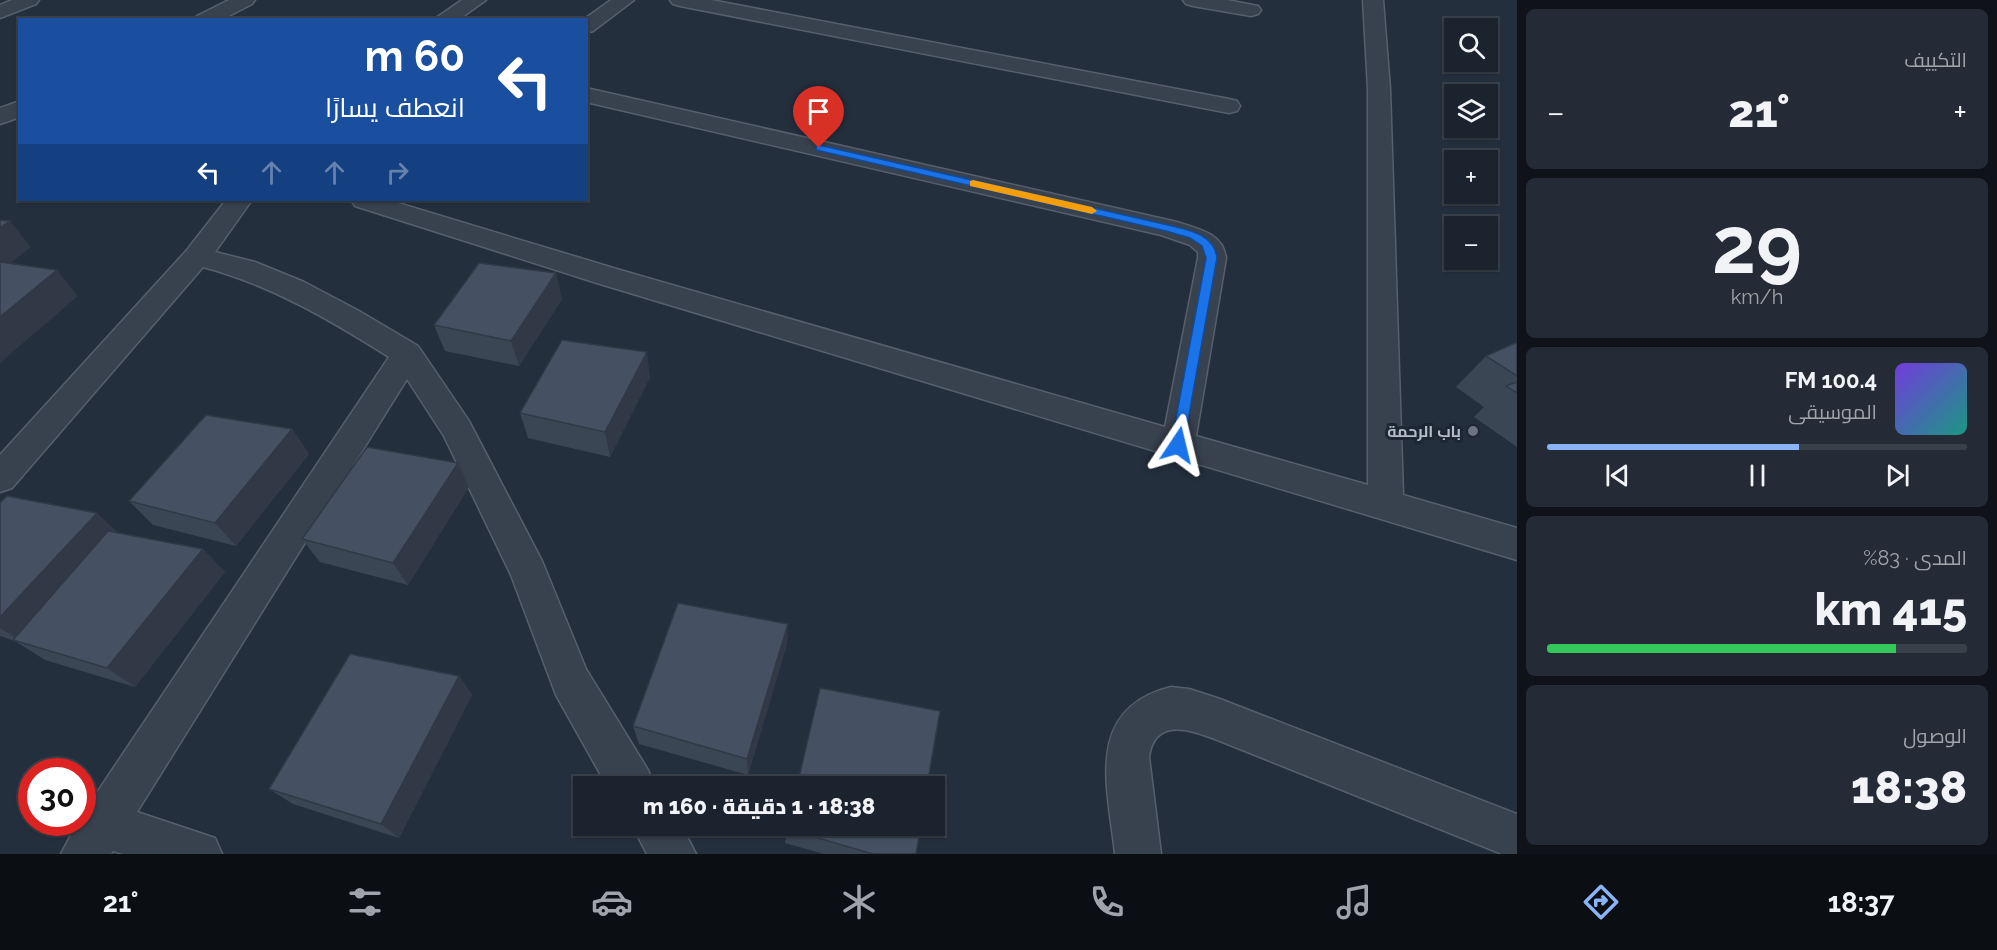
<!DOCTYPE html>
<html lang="ar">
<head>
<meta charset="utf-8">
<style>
  :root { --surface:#1b232e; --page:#242b36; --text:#f1f3f6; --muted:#a0a4aa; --line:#39404a; --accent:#8ab4f8 }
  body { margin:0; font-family:Raleway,Cairo,sans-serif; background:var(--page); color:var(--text); direction:rtl; height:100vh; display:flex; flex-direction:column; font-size:22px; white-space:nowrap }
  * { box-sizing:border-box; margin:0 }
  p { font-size:20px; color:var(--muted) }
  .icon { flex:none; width:33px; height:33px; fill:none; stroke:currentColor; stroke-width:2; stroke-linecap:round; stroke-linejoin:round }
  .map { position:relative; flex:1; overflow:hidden; direction:ltr }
  .sheet { display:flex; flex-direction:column; gap:9px; padding:9px; background:#0f1319; width:480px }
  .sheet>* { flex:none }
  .hud { position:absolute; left:18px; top:18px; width:570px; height:183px; border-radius:0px; box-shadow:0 2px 4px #0004,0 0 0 2px var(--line); direction:rtl; background:#1a4fa0; color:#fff; overflow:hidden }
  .controls { position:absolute; left:1444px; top:18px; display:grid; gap:12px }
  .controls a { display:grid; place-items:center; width:54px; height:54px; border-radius:0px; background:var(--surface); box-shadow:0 2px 4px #0004,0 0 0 2px var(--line); font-size:30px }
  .speed { position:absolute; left:18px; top:758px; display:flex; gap:12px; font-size:30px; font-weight:700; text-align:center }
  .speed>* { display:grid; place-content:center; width:78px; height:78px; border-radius:50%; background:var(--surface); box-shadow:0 2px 4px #0004,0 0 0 2px var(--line); line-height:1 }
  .speed .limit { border:9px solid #d22; background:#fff; color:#111 }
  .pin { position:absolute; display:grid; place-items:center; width:51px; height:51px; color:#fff; margin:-62px -26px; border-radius:50% 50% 50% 0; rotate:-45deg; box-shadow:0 0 6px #0007 }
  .pin .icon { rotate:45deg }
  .me { position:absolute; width:66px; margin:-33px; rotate:10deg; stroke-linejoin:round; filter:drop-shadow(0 0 4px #0008) }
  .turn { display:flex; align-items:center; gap:21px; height:126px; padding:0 24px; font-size:27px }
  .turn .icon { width:78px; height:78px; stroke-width:2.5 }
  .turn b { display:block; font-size:42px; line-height:51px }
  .lanes { display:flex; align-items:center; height:57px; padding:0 24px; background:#0003; justify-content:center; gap:30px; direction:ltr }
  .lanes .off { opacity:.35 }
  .big { font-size:45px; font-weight:800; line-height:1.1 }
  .sheet .widget { flex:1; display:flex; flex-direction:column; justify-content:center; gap:9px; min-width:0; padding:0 21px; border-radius:9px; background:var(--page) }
  .sheet .dial { align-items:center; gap:0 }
  .dial b { font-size:78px; line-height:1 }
  .song { display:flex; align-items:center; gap:18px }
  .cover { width:72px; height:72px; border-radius:9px; background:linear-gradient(135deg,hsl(260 70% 55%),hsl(170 70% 35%)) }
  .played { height:6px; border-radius:3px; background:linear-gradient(90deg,var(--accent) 60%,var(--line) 60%) }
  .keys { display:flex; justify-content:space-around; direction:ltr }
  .heat { display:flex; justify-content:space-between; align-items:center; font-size:33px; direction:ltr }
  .charge { height:9px; border-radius:4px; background:linear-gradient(90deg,#34c759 83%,var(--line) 0) }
  .trip { position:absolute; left:573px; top:776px; width:372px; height:60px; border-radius:0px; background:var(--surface); box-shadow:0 2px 4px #0004,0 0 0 2px var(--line); font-weight:800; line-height:60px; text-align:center; direction:rtl }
  .menu { display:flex; height:96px; justify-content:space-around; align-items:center; background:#0b0e12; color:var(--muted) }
  .menu .icon { width:42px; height:42px }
  .menu .selected { color:var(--accent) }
  .menu b { font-size:27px; color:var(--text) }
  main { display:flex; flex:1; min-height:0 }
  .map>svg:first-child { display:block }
</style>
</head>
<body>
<main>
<section class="sheet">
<div class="widget"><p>التكييف</p>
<div class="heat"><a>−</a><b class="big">21°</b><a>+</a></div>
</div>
<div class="widget dial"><b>29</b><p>km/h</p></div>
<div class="widget">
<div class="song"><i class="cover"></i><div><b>100.4 FM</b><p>الموسيقى</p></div></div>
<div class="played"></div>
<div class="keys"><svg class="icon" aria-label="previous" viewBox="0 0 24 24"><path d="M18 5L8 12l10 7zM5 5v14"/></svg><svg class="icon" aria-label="pause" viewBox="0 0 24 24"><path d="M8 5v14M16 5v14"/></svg><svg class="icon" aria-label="next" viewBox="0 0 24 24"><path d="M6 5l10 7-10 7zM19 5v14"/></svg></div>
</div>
<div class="widget"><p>المدى · 83%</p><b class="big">415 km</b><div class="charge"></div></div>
<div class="widget"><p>الوصول</p><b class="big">18:38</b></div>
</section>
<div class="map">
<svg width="1517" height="854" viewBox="0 0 1517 854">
  <rect width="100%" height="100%" fill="#242f3e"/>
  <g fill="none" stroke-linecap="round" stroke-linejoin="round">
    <g stroke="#565f6c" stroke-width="3">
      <path id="minor" d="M12 0H39L36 4 0 18V5Z
        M229 0H255L252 4 221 20H194L197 16Z
        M462 0H486L458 20H433Z
        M611 0H634L593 31 586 33V20H583Z
        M670 0H711L1229 99 1237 101 1240 106 1237 111 1229 113 680 6 673 4Z
        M1183 0H1227L1258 6 1261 10 1258 14 1251 16 1193 6 1186 4Z
        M1363 0H1383L1390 89 1403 495 1517 528V560L600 284 355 206 351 200H388L620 270 1165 427 1198 258V252L1190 245 1161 235 586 102V88L1177 222C1198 229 1223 233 1226 258L1196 436 1368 485V89Z
        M20 101V117L0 124V108Z
        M226 200H252L215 252 255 262 304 282 359 311 418 346 469 421 542 561 586 669 648 770 654 786H607L556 695 511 575 444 436 407 379 137 812 215 838 222 854H123L113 851 111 854H61L78 822H82L86 809 389 357C330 320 271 285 203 267L12 488 0 492V455L187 250Z
        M1171 687 1189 689 1220 699 1517 814V854H1502L1220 741C1194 731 1155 715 1149 757L1161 854H1115C1108 788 1083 709 1171 687Z
        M632 825H681L696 854H647Z"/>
    </g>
    <use href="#minor" fill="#38414e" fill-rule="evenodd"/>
  </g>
  <path fill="#3b4654" d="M562 299 519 366 445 351 434 325Z
    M1517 344V447L1474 417 1484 407 1456 387 1486 356Z
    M650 377 610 457 528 438 520 413Z
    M292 429 309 454 236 546 153 525 129 501Z
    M469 487 408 585 320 562 302 539Z
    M0 503 119 534 203 549 225 572 135 687 45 660 15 641 0 636Z
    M787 644 748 775 639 744 633 726Z
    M459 676 472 695 399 838 293 804 269 789Z
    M787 829 916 854H824L785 843Z"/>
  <path fill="#303945" d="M10 221 31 247 0 271V228Z
    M57 270 78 296 0 363V317Z
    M556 273 562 299 519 366 511 341Z
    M647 352 650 377 610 457 605 432Z
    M292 429 309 454 236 546 215 523Z
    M458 463 469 487 408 585 393 563Z
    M97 513 122 536 24 643 0 628V617Z
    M203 549 225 572 135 687 107 668Z
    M788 624 787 644 748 775 747 759Z
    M459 676 472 695 399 838 381 824Z"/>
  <path fill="#455162" stroke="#303945" stroke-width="1.5" d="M0 220 10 221 0 228Z
    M0 262 57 270 0 317Z
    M479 263 556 273 511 341 434 325Z
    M562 340 647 352 605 432 520 413Z
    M1515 343 1517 344V376L1486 356Z
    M1517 382V393L1506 386Z
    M206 415 292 429 215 523 129 501Z
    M367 447 458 463 393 563 302 539Z
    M7 496 97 513 0 617V503Z
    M108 531 203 549 107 668 13 640Z
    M678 603 788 624 747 759 633 726Z
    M350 654 459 676 381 824 269 789Z
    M820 688 940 711 927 786H797Z
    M787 825H921L916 854H873L787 829Z"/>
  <path fill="#1a73e8" stroke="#114b97" stroke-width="1.5" d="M819 145 1168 225C1188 230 1215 234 1217 258L1183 449H1173L1171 445 1206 258 1202 246 1190 238 1166 231 816 150V146Z"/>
  <path fill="#f59e0b" d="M973 180 1092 207 1097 211 1092 214 970 186V181Z"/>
  <circle fill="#6b7280" stroke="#1d2633" stroke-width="2" cx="1473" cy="431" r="6"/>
  <g text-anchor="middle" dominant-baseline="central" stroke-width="6" stroke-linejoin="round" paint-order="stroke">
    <g font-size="16" font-weight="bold" fill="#b4bcc9" stroke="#1d2633" text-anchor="end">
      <text x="1461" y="431">باب الرحمة</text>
    </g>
  </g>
</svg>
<div class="controls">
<a><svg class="icon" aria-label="search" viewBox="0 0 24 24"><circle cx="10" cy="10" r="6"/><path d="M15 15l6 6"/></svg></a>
<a><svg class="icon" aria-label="layers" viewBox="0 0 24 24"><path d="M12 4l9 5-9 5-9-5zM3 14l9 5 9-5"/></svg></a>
<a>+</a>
<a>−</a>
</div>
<div class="speed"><div class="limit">30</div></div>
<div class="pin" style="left:819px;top:148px;background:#d93025"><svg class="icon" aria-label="arrive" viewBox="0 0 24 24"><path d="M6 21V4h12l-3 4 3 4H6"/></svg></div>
<svg class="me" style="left:1178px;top:445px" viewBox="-20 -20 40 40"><path d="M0-17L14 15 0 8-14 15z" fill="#1a73e8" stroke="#fff" stroke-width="4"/></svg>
<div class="trip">18:38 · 1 دقيقة · 160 m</div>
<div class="hud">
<div class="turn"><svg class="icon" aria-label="left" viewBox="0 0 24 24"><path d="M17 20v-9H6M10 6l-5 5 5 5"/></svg><div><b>60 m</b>انعطف يسارًا</div></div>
<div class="lanes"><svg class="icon" aria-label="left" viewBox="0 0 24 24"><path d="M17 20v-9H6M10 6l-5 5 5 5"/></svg><svg class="icon off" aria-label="ahead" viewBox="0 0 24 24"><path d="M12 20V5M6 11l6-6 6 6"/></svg><svg class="icon off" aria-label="ahead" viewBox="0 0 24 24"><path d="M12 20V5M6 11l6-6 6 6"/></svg><svg class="icon off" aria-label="right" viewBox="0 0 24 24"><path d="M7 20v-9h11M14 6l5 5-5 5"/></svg></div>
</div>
</div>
</main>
<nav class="menu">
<b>18:37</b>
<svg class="icon selected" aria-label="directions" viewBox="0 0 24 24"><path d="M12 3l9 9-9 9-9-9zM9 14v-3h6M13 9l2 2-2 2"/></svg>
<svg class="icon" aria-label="music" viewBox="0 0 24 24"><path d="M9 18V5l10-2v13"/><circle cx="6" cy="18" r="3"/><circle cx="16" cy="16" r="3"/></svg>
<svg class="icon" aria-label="phone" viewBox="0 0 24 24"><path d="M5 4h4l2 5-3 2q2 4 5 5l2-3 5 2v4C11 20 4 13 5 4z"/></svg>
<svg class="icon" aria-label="climate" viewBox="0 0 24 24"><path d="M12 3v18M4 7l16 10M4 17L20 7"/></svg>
<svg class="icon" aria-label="car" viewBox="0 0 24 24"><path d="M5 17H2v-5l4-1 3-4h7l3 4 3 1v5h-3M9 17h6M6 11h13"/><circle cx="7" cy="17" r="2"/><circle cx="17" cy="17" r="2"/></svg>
<svg class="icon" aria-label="filters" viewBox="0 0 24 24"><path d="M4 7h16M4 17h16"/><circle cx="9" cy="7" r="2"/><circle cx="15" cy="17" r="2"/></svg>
<b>21°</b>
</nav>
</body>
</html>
